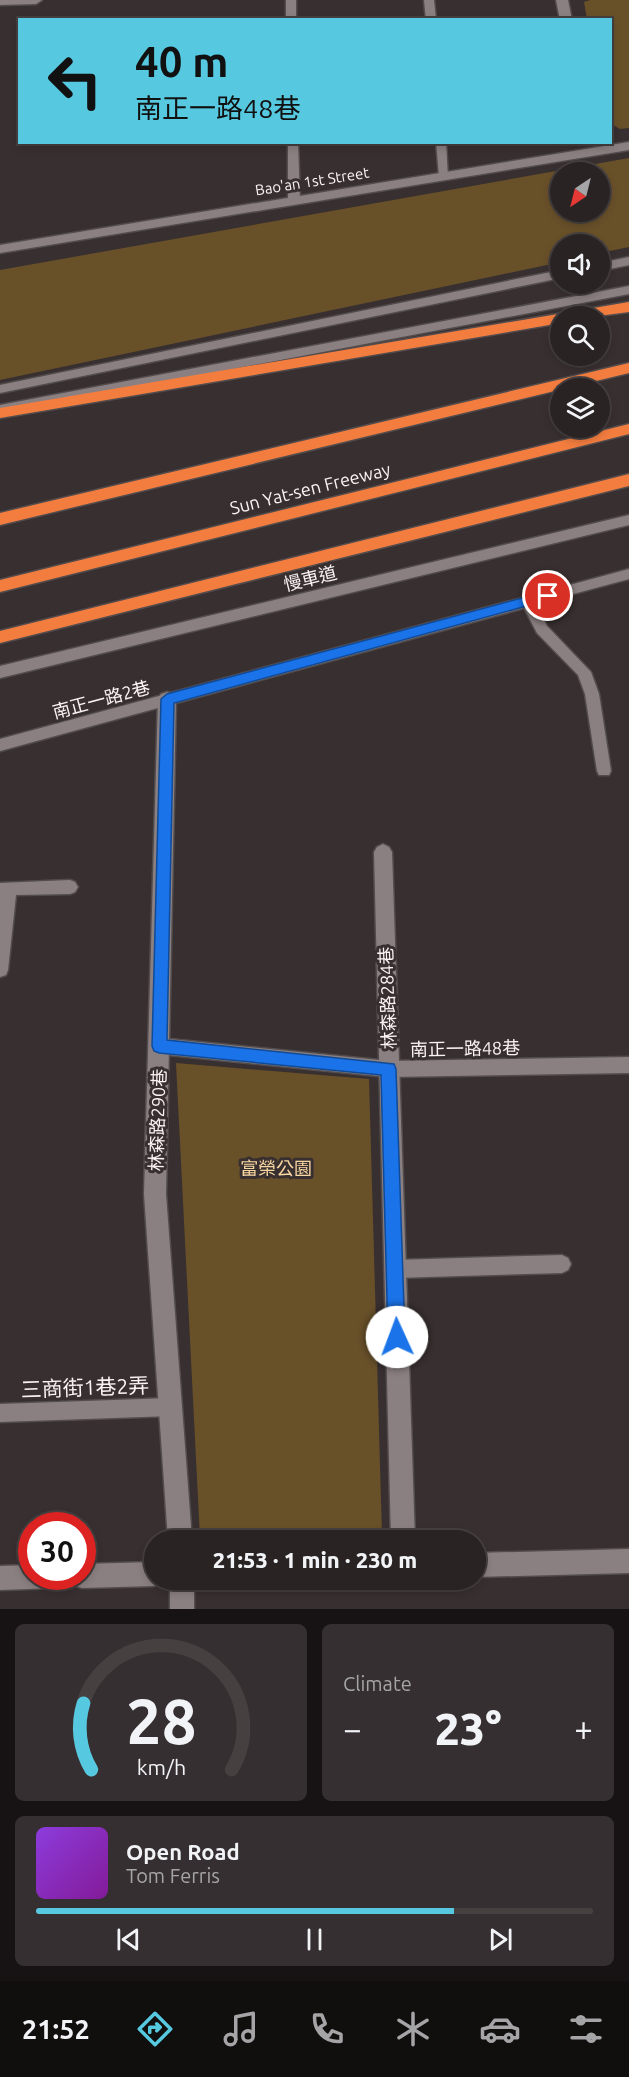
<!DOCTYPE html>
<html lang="en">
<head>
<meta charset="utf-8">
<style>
  :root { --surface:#2a2324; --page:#362f31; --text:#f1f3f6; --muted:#a5a4a6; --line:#464041; --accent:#56c9e0 }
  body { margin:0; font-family:Ubuntu,"Noto Sans TC",sans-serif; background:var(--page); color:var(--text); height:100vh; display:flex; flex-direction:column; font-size:22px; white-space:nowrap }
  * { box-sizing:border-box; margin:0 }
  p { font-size:20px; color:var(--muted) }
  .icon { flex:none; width:33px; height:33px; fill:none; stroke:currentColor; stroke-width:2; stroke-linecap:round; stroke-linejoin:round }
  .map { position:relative; height:1609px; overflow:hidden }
  .side { display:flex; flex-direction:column; gap:15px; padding:15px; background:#171314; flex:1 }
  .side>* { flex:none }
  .banner { position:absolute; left:18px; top:18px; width:594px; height:126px; border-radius:0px; box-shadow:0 3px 9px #0003,0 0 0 2px var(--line); background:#56c9e0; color:#111; overflow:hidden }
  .needle { width:39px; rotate:215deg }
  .fabs { position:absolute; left:550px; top:162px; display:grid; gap:12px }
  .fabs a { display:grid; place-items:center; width:60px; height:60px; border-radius:50%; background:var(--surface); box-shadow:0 3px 9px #0003,0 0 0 2px var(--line); font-size:30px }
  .speed { position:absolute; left:18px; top:1512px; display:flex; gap:12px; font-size:30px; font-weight:700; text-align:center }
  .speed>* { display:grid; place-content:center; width:78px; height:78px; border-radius:50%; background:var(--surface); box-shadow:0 3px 9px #0003,0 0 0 2px var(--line); line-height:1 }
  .speed .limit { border:9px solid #d22; background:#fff; color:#111 }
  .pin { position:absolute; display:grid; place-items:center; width:51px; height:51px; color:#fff; margin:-26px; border:3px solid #fff; border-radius:50%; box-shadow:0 2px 6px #0007 }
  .me { position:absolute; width:66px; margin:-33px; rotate:358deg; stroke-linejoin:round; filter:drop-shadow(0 0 4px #0008) }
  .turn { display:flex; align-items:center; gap:21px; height:126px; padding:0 18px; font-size:27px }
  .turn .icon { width:78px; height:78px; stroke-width:2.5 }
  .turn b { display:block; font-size:42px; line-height:51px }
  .big { font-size:45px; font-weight:800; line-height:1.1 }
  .side .tile { flex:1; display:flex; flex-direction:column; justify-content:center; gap:9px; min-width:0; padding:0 21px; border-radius:9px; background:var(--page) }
  .side .dial { align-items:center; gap:0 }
  .dial svg { height:156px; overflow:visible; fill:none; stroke:var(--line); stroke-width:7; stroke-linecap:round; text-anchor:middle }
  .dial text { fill:var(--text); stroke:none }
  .song { display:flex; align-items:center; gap:18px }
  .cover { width:72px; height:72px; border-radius:9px; background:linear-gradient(135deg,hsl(270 70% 55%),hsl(290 70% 35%)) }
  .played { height:6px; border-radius:3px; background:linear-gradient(90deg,var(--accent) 75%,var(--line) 75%) }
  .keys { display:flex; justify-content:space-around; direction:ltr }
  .heat { display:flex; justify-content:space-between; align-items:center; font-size:33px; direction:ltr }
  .side .tiles { flex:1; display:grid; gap:15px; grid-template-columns:1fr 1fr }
  .tile:last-child { grid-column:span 2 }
  .trip { position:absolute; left:144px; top:1530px; width:342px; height:60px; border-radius:30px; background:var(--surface); box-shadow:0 3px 9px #0003,0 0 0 2px var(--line); font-weight:800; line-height:60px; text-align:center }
  .menu { display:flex; height:96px; justify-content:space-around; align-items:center; background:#110e0e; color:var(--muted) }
  .menu .icon { width:42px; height:42px }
  .menu .on { color:var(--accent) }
  .menu b { font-size:27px; color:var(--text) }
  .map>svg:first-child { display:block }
</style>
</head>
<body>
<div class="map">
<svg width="629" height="1609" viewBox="0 0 629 1609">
  <rect width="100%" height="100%" fill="#382f30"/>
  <path fill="#685029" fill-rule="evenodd" d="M590 0H629V128L620 129 611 124 610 20 587 19 584 2Z
    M629 158V247L600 253V244H561V262L0 380V270ZM561 172H600V212H561Z
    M176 1063 369 1079 382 1535 200 1538Z"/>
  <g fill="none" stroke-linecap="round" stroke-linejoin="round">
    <g stroke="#534c4d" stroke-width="3">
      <path id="service" d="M286 0H296V20H286Z
        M424 0H434L436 20H426Z
        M288 142H298L300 201 294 204 288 201Z
        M436 142H446L448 178H440L439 176Z
        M629 257V265L600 271V263Z
        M561 270V278L0 393V385Z
        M629 286V294L0 413V405Z
        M629 515V525L0 678V666Z
        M629 569V579L536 604 547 626 591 672 599 694 611 771 609 775H599L597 771 585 694 578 675 537 633 524 608 0 751V739Z
        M70 880 75 882 78 887 75 892 70 894 16 895 8 970 6 975 0 977V883Z
        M159 1038 389 1061 629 1057V1073L389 1077 159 1054 153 1051 151 1046 153 1041Z
        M562 1255 568 1258 571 1264 568 1270 562 1273 395 1278 389 1275 386 1269 389 1263 395 1260Z
        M171 1398 178 1400 180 1407 178 1414 171 1416 0 1422V1404Z"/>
    </g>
    <g stroke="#534c4d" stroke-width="3">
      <path id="minor" d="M0 0H42L36 4 0 5Z
        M556 0H568L572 20H560Z
        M629 142V150L0 253V245Z
        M167 692 173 694 176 699 166 1194 192 1540H168L144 1194 158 699 161 694Z
        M383 844 389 847 392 852 415 1540H391L374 852 377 847Z
        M629 1549V1573L476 1577V1553Z
        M154 1562V1580H164L162 1582 154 1586 82 1588 73 1585 70 1576H82V1564Z
        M32 1565V1576H68L65 1585 56 1588 0 1590V1566Z
        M170 1580H194V1609H170Z"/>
    </g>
    <g stroke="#534c4d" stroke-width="3">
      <path id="motorway" d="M629 302V312L598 316H561V323L0 418V408Z
        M629 363V373L0 525V513Z
        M629 424V434L0 592V580Z
        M629 474V486L0 643V631Z"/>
    </g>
    <use href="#service" fill="#8b8081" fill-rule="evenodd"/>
    <use href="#minor" fill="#8b8081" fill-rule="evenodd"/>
    <use href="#motorway" fill="#f37d3f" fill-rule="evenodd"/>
  </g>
  <path fill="#1a73e8" stroke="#114b97" stroke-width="1.5" d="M548 591 554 596 552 599 174 703 167 1040 394 1064 396 1069 405 1337 403 1343 397 1345 391 1343 388 1337 381 1075 159 1053 154 1051 152 1046 161 699 167 694Z"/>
  <g text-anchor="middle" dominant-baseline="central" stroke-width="6" stroke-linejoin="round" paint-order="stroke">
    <g font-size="15" fill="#f9f3f3" stroke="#382f30">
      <text transform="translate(312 181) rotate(-9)">Bao'an 1st Street</text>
    </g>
    <g font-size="18" fill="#f9f3f3" stroke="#382f30">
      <text transform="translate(310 488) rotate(-14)">Sun Yat-sen Freeway</text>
      <text transform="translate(310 578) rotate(-14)">慢車道</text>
      <text transform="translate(101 699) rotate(-15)">南正一路2巷</text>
      <text transform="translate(387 998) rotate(-92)">林森路284巷</text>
      <text transform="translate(465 1048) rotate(-1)">南正一路48巷</text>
      <text transform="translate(157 1120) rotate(-88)">林森路290巷</text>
    </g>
    <g font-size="18" fill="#f9d7a1" stroke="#382f30">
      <text x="276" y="1168">富榮公園</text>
    </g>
    <g font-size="21" fill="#f9f3f3" stroke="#382f30">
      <text transform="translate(85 1387) rotate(-2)">三商街1巷2弄</text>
    </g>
  </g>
</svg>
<div class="fabs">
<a><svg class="needle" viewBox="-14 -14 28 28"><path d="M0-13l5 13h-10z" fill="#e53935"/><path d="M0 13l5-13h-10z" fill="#a5a4a6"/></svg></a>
<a><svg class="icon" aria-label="sound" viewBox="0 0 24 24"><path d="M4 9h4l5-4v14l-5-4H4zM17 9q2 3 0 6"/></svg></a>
<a><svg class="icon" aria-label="search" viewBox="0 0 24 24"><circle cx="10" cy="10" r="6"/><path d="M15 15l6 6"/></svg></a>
<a><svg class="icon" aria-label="layers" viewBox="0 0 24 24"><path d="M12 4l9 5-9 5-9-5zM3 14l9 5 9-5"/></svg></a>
</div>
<div class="speed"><div class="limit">30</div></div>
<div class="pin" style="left:548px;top:596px;background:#d93025"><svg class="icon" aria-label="arrive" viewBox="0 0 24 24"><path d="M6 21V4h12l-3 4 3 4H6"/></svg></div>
<svg class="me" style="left:397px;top:1337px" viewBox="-20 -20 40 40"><circle r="19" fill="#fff"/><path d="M0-13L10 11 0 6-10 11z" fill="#1a73e8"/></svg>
<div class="trip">21:53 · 1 min · 230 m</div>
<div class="banner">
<div class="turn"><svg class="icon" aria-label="left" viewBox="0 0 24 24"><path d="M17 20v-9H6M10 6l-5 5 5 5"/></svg><div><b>40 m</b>南正一路48巷</div></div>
</div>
</div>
<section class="side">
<div class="tiles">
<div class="tile dial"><svg viewBox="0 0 100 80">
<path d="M14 69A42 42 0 1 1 86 69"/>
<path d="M14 69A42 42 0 0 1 10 35" stroke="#56c9e0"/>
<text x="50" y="56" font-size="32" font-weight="700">28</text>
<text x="50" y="72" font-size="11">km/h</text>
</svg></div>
<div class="tile"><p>Climate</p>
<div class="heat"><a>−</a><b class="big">23°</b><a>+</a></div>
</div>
<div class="tile">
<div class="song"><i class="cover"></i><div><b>Open Road</b><p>Tom Ferris</p></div></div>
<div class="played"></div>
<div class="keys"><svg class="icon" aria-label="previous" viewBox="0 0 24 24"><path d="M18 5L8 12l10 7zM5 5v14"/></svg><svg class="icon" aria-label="pause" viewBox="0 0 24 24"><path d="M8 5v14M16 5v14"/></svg><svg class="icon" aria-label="next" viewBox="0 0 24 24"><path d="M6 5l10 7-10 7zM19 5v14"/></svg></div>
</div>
</div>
</section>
<nav class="menu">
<b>21:52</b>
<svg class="icon on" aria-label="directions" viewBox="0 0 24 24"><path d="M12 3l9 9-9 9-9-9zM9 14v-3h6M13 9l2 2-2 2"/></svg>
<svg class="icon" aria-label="music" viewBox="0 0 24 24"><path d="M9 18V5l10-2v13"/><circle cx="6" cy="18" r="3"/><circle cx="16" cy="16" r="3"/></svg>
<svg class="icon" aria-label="phone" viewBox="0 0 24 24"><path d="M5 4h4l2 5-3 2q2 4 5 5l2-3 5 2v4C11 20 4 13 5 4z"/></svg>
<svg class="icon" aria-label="climate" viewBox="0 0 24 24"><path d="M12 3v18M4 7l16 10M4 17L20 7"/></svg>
<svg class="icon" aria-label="car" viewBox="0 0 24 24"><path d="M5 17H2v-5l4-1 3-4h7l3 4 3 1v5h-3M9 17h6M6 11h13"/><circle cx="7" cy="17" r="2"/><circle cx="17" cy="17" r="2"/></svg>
<svg class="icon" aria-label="filters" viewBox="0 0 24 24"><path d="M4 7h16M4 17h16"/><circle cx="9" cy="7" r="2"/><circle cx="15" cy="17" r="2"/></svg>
</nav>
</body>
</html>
